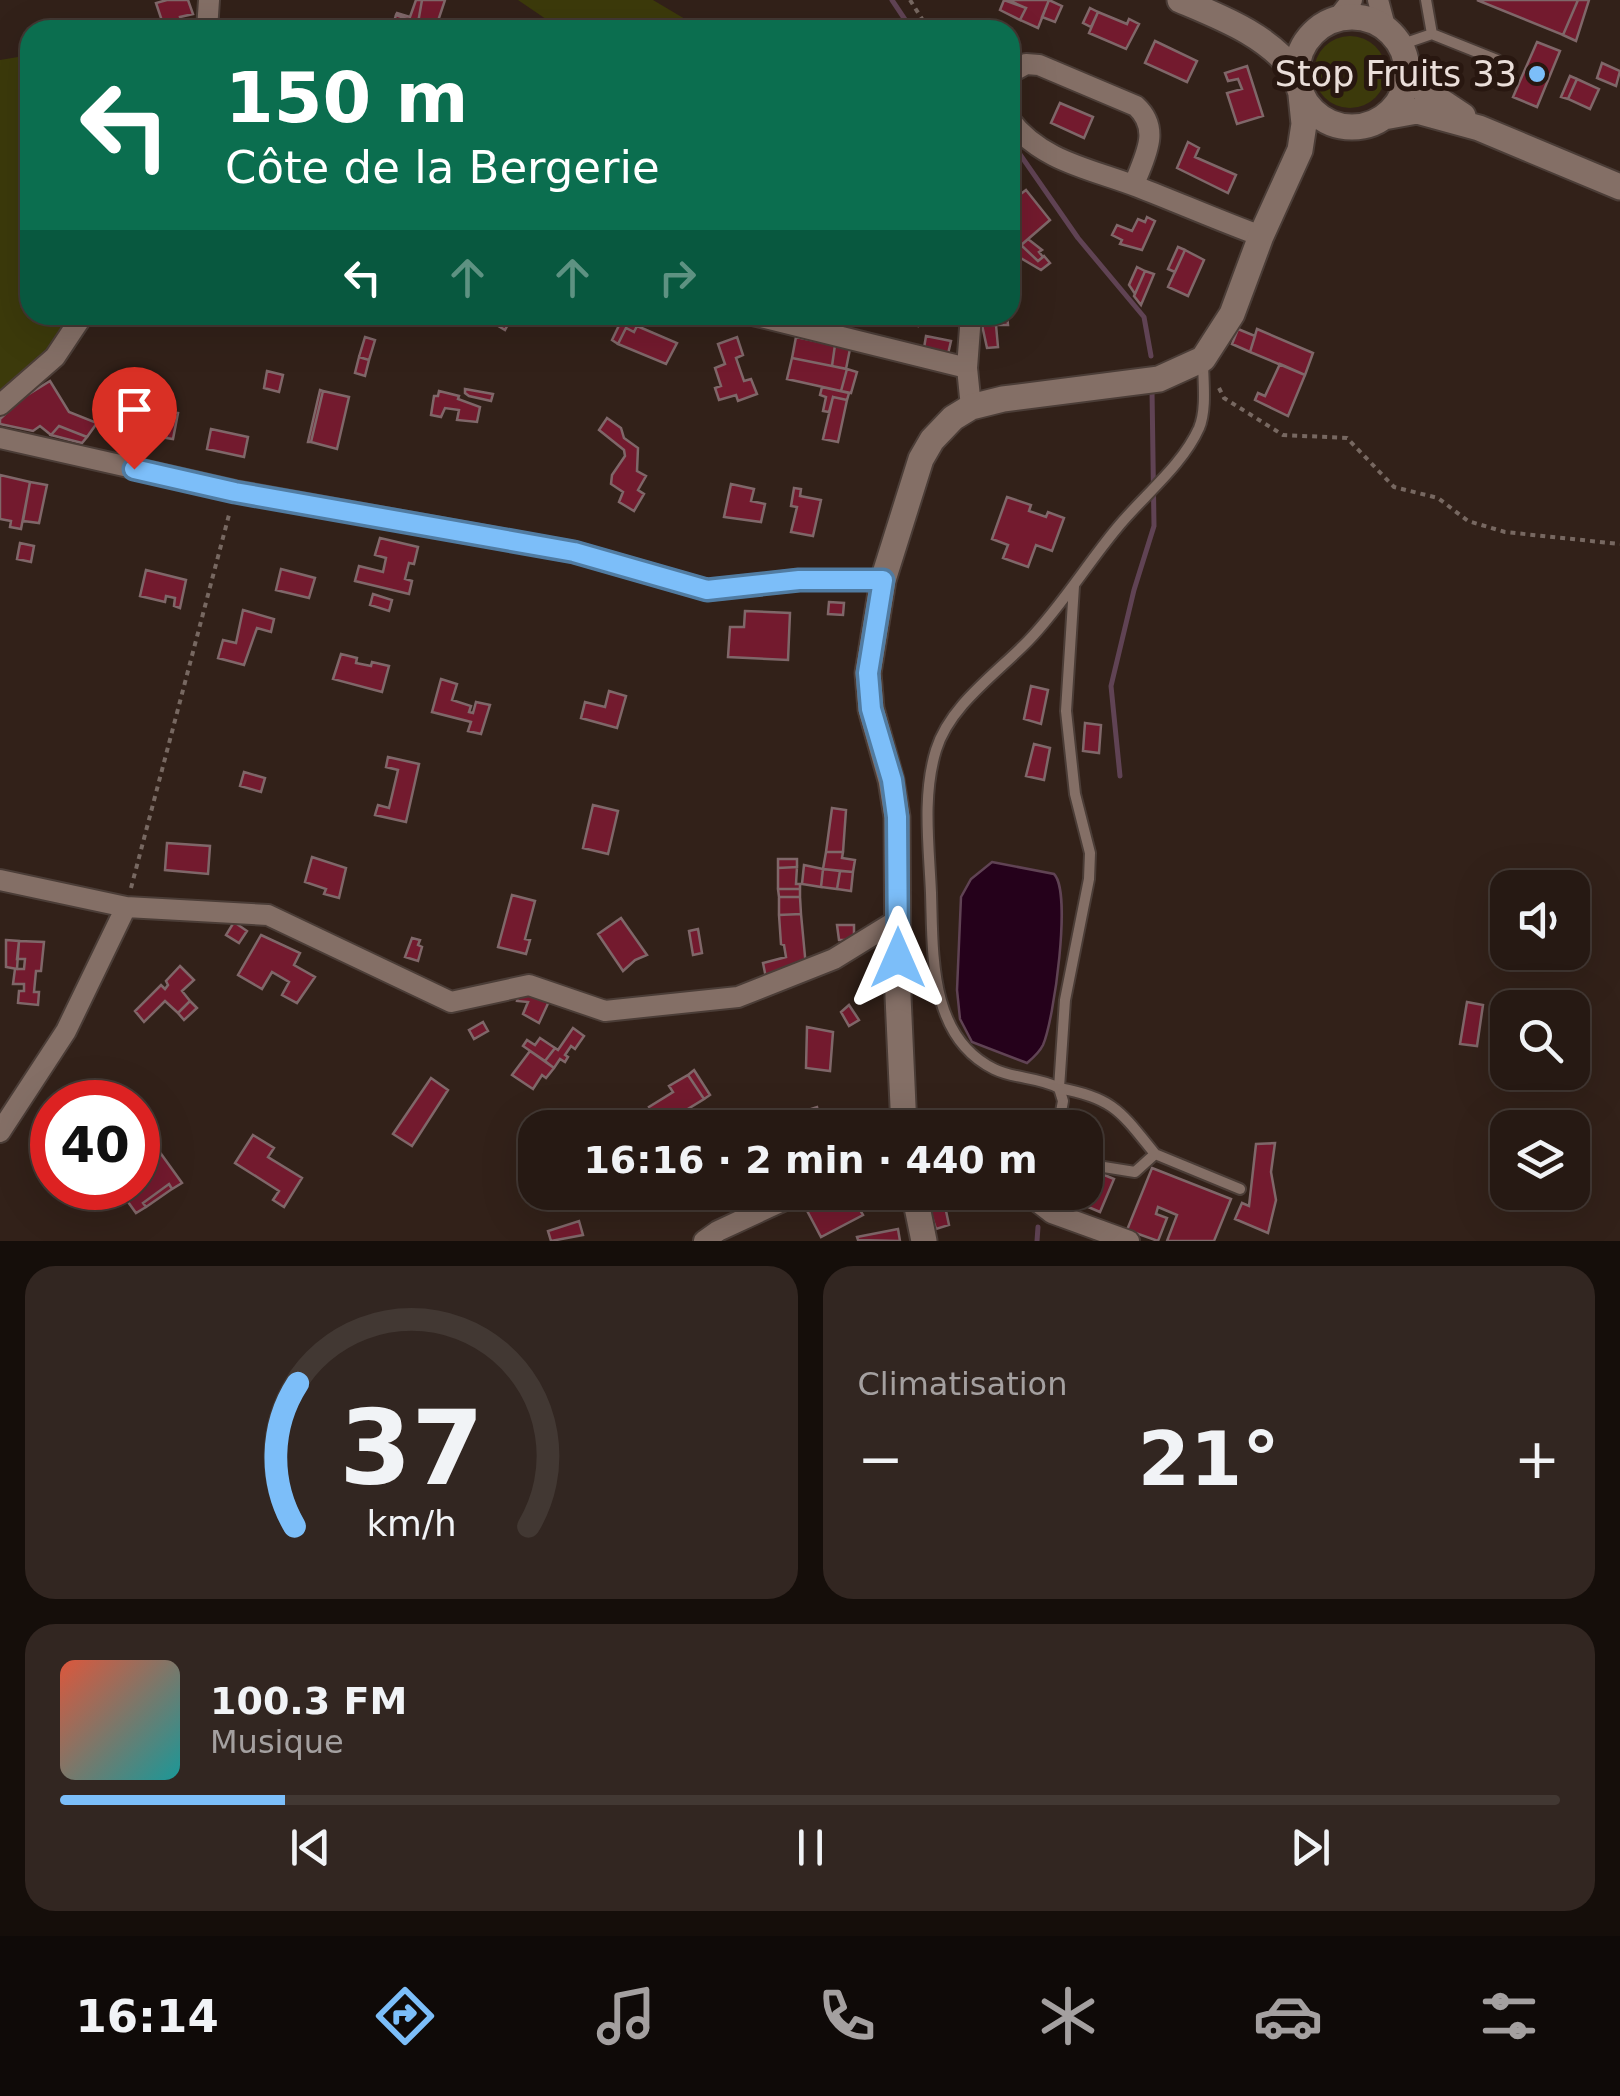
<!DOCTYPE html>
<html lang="fr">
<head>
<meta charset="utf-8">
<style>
  :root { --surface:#261913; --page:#322621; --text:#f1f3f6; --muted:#a4a0a0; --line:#423833; --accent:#7cbef9 }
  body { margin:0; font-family:"DejaVu Sans",sans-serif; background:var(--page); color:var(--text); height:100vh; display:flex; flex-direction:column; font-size:38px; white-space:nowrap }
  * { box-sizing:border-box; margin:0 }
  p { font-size:32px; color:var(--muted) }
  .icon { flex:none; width:55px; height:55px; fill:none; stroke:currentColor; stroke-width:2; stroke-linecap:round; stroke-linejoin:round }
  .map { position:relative; height:1241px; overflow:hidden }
  .panel { display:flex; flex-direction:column; gap:25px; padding:25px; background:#150e0a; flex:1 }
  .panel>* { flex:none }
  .top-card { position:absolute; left:20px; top:20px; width:1000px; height:305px; border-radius:30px; box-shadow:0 10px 40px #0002,0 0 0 2px var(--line); background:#0b6e4f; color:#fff; overflow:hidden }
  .buttons { position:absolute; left:1490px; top:870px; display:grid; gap:20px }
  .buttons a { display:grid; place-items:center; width:100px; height:100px; border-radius:20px; background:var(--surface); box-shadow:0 10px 40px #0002,0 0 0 2px var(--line); font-size:50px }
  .speed { position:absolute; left:30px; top:1080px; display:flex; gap:20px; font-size:50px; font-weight:700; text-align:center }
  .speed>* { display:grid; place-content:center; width:130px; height:130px; border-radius:50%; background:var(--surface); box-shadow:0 10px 40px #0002,0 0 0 2px var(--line); line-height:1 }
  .speed .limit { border:15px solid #d22; background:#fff; color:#111 }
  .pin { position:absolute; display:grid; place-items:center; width:85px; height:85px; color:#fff; margin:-102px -42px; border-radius:50% 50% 50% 0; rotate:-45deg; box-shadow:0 0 10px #0007 }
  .pin .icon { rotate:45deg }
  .me { position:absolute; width:110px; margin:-55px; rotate:0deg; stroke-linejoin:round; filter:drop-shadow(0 0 8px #0008) }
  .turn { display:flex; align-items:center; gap:35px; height:210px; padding:0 40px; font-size:45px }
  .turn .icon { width:130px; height:130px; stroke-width:2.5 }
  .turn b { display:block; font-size:70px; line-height:85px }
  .lanes { display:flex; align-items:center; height:95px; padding:0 40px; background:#0003; justify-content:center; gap:50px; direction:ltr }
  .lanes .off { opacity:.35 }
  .big { font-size:75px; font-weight:700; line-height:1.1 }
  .panel .card { flex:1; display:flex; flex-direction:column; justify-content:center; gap:15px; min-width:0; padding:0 35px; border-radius:30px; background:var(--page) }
  .panel .dial { align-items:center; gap:0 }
  .dial svg { height:260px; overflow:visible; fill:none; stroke:var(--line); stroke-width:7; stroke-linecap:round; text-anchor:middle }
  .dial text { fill:var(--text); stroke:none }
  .song { display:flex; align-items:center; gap:30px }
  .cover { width:120px; height:120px; border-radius:15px; background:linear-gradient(135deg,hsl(10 70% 55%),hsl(180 70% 35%)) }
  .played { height:10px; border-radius:5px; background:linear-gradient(90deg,var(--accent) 15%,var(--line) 15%) }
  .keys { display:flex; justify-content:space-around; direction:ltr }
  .heat { display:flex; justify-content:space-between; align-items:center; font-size:55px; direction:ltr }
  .panel .tiles { flex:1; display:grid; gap:25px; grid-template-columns:1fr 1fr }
  .card:last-child { grid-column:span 2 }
  .trip { position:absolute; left:518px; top:1110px; width:585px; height:100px; border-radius:30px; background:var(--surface); box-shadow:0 10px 40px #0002,0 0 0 2px var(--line); font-weight:700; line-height:100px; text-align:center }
  .tab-bar { display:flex; height:160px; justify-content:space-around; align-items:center; background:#0f0a08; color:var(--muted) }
  .tab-bar .icon { width:70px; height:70px }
  .tab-bar .selected { color:var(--accent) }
  .tab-bar b { font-size:45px; color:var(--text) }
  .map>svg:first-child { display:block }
</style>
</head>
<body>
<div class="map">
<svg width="1620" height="1241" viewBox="0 0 1620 1241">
  <rect width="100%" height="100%" fill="#322119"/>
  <path fill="#3c3a0b" d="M518 0H653L685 19 675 30H562Z
    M1314 72a36 36 0 1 1 72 0a36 36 0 1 1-72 0Z
    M30 55V315H75L48 355 0 398V60Z"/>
  <path fill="#25011b" stroke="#604354" stroke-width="2.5" d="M992 862 1054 874C1072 892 1054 1020 1043 1045 1039 1053 1034 1057 1027 1063L972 1042 960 1019 957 990 961 897 971 879Z"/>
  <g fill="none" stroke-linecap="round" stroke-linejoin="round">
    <path stroke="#604354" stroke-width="5" d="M892 0 912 30
      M1010 140 1078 238 1144 317 1151 356
      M1120 776 1111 686 1134 590 1154 526 1152 390
      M1037 1241 1038 1227"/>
  </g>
  <path fill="#731a2e" stroke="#7f6769" stroke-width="2.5" d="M167 0H188L193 14 180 17 184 30H165L156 3Z
    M416 0H422L418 23 396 15 397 13 410 17Z
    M422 0H445L435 30 392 28 396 15 418 23Z
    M1004 0 1026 8 1020 20 1000 10Z
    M1008 0H1049L1038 28 1020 20 1026 8Z
    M1049 0 1062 6 1055 22 1042 17Z
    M1477 0H1578L1563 35Z
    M1578 0H1589L1576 41 1563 35Z
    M1090 8 1098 12 1091 27 1083 23Z
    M1098 12 1127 24 1129 19 1139 24 1126 49 1089 33Z
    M1155 41 1197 61 1187 82 1145 63Z
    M1537 42 1560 51 1537 107 1513 97Z
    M1602 63 1620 71 1616 86 1597 78Z
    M1247 66 1263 116 1237 124 1227 93 1242 89 1238 79 1228 81 1225 73Z
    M1570 76 1577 79 1568 99 1561 97Z
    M1577 79 1599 89 1590 109 1568 99Z
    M1060 103 1093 117 1084 138 1051 123Z
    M1188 142 1199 148 1195 157 1236 175 1228 193 1177 168Z
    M1026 190 1050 220 1012 253 1010 202Z
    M1147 217 1155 221 1142 250 1120 244 1122 240 1112 235 1117 225 1132 231 1138 219 1145 222Z
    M1028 239 1042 250 1039 252 1043 257 1038 261 1021 245Z
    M1021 245 1038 261 1044 256 1050 263 1041 270 1012 253Z
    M1178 247 1185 250 1175 272 1168 269Z
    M1185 250 1204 260 1188 296 1168 287Z
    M1137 267 1145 271 1135 294 1129 285Z
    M1145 271 1154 274 1141 305 1134 296Z
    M480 315H513L505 330Z
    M624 315H633L630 321 637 326 634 332 626 328 618 344 612 340Z
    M893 315 898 316 921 315 918 326 891 319Z
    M980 315H1007L1008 325H982Z
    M982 325H996L998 347 987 348Z
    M637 326 677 343 666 364 618 344 626 328 634 332Z
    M1238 329 1255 336 1250 352 1232 344Z
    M1257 329 1313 353 1305 375 1250 352Z
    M926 336 951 341 948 354 924 348Z
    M365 337 375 340 369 360 359 357Z
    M737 337 743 355 736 358 744 381 751 379 757 394 738 401 736 395 719 400 715 388 721 386 715 368 725 364 718 344Z
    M796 337 835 345 832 366 792 358Z
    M835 345 850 349 846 369 832 366Z
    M359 357 369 360 365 376 355 373Z
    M792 358 847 369 841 391 787 379Z
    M1280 364 1305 375 1288 416 1255 400 1258 393 1265 396Z
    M847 369 857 372 851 393 841 391Z
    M267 371 283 375 279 392 264 388Z
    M50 381 69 412 97 423 87 437 59 426 51 435 40 426 33 431 0 424V419L21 399Z
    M822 387 849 393 847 400 833 397 829 412 823 411 826 397 820 395Z
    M465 389 493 394 491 401 469 396 465 393Z
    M320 390 323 391 311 442H308Z
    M323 391 349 397 337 449 311 442Z
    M439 391 459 396 458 399 480 407 477 422 457 420 459 410 445 408 441 417 431 415 434 396H438Z
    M833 397 847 400 838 442 823 439Z
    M172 412 178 413 173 439 166 438Z
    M607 418 621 428 624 438 638 448 637 471 646 476 638 490 644 494 634 511 619 502 623 492 611 484 612 475 625 456 624 450 599 430Z
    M59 426 87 437 82 443 51 435Z
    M211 429 248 437 244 457 207 449Z
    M0 475 30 482 21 529 10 527 11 521 0 519Z
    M30 482 47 485 39 523 23 521Z
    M731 484 754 489 751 501 765 504 761 522 724 517Z
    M794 488 801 489 800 496 821 500 813 536 791 532 797 507 791 506Z
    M1007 497 1031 505 1029 511 1046 517 1048 512 1064 518 1052 551 1036 545 1028 567 1003 558 1008 545 992 539Z
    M380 538 418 547 414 564 409 563 405 579 412 581 409 594 355 581 359 566 383 572 386 558 375 555Z
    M20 543 34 546 31 562 17 559Z
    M281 569 315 578 309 598 276 590Z
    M146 570 186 580 180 608 174 606 175 598 166 596 165 602 140 596Z
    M373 594 392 600 389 611 370 605Z
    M829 602 844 603 843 615 828 614Z
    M243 610 274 619 271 632 257 628 244 665 218 658 223 640 236 643Z
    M745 611 790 613 788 660 728 657 730 627H744Z
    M341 654 357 658 356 663 371 666 372 662 389 666 382 692 333 679Z
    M441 679 457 684 452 700 471 706 469 712 473 713 476 702 490 705 481 734 468 731 471 722 432 712Z
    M1031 686 1048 690 1041 724 1024 719Z
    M609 691 626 696 617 728 581 718 585 702 605 707Z
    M1085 723 1101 725 1099 753 1083 751Z
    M1034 744 1050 748 1044 780 1026 776Z
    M388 757 419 764 406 822 375 815 378 805 389 808 398 770 386 767Z
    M244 772 265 778 261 792 240 786Z
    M593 805 618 811 608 854 583 848Z
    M832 808 846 810 843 852H826Z
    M167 843 210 846 208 874 165 870Z
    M826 852H843L842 858 855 860 853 872 823 869Z
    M312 857 346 868 339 898 324 894 326 889 305 882Z
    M778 859H797V867L778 868Z
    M804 865 823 869 821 887 802 884Z
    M797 867 796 884H800V889H778V868Z
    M823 869 840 871 837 889 821 887Z
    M840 871 853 872 851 891 837 889Z
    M778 889H800V897H779Z
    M512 895 535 901 525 939 530 940 526 954 498 947Z
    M779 897H800L801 914 779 915Z
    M801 914 806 967 767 983 763 963 786 957 784 945 781 944 779 915Z
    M621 918 647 955 635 960 623 971 598 934Z
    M234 922 247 931 239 943 226 935Z
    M837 925H854V940H839Z
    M698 929 702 953 693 955 689 931Z
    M261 935 300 953 294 965 315 977 297 1003 282 995 289 982 272 972 262 989 238 975Z
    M412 938 420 940 418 945 422 947 418 961 405 957Z
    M6 940 19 941 17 969 6 967Z
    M19 941 44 942 41 971H36L34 992H39L38 1005 18 1003 19 991H24V984H13L15 969H24L25 959H17Z
    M180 966 194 980 182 991 190 1001 178 1013 165 1001 144 1022 135 1011 161 985 165 989 168 985 166 981Z
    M519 991 551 997 539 1023 523 1014 528 1002 517 1001Z
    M190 1001 197 1008 184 1020 178 1013Z
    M1467 1002 1483 1005 1477 1046 1460 1044Z
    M849 1005 859 1020 849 1026 841 1012Z
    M483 1022 488 1031 474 1039 469 1030Z
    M807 1027 833 1032 830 1071 806 1068Z
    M573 1028 584 1036 575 1049 571 1046 565 1055 568 1057 565 1062 560 1059 554 1068 545 1061 555 1048 558 1050Z
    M540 1038 555 1048 545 1061 523 1046 527 1040 535 1045Z
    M530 1051 554 1068 546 1078 542 1075 533 1089 512 1075Z
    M694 1070 710 1095 704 1099 688 1075Z
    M688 1075 704 1099 660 1126 649 1107 673 1092 669 1086Z
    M431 1078 448 1090 412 1146 393 1134Z
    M817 1107 822 1128H799L795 1114Z
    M795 1114 799 1128H786L783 1117Z
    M253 1135 274 1148 268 1157 302 1178 284 1207 273 1200 279 1191 235 1163Z
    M1275 1143 1271 1172 1276 1200 1268 1233 1235 1219 1242 1203 1249 1206 1256 1144Z
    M159 1151 182 1183 172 1189 169 1184 143 1203 146 1207 136 1213 118 1188H138V1172L153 1161 149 1156Z
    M1085 1167 1114 1179 1100 1212 1067 1198 1069 1192H1085Z
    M1152 1168 1231 1199 1214 1241H1167L1177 1215 1158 1207 1156 1214 1167 1218 1158 1241 1127 1230Z
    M169 1184 172 1189 146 1207 143 1203Z
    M824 1192H859L862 1199 856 1203 863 1215 821 1237 803 1203Z
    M929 1192H942L949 1225 936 1229 928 1205Z
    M579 1221 583 1235 551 1241 548 1231Z
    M898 1229 900 1241 858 1240 857 1237Z"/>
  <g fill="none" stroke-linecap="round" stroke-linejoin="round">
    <g stroke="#4b3d37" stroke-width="14">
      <path id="lane" d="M1426 0 1432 34
        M1400 45 1432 34 1497 60
        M1074 586 1066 711 1075 794 1090 853 1089 879 1065 1000 1059 1088C1114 1098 1121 1112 1155 1154
        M1058 1128 1063 1101 1059 1088C1039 1077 1014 1079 994 1069 929 1037 933 955 931 893 929 846 922 796 936 750 950 705 997 673 1028 641 1061 607 1087 564 1117 528 1143 496 1182 466 1199 428 1207 409 1203 381 1203 360
        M1085 1164 1135 1172 1155 1154 1240 1189"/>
    </g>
    <g stroke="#4b3d37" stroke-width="24">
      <path id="street" d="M1378 0 1386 30
        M1337 19 1352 0
        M207 30 209 0
        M1010 73 1026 64 1039 65 1136 106C1162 130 1144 157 1134 185
        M1010 120C1042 162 1092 169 1138 187 1179 203 1220 221 1261 236
        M753 315 967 368
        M0 405 55 357 83 315
        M971 407 967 368 971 315
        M0 438 235 491 574 552 707 590 799 580H883
        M0 880 126 907 268 915 451 1002 529 985 605 1011 738 997 834 959 899 919
        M0 1132 66 1031 126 907
        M1025 1192 1052 1213 1129 1241
        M704 1241 718 1231 802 1192"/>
    </g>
    <g stroke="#4b3d37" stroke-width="29">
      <path id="secondary" d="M1180 0C1225 19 1267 35 1297 74
        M1297 72a55 55 0 1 1 110 0a55 55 0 1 1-110 0Z
        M1406 67 1424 90 1463 116
        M1384 117 1417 111 1479 128 1620 187
        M904 1128 898 996 897 817 891 780 871 709 868 673 883 580 921 459 932 440 953 418 971 407 1003 399 1159 379 1203 359 1232 314 1261 236 1300 150 1304 124 1301 95
        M914 1192 924 1241"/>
    </g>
    <path stroke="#776861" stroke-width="4" stroke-dasharray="5 5" stroke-linecap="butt" d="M910 0 929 30
      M1219 388 1224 398 1283 435 1347 438 1394 487 1438 498 1468 521 1505 532 1620 544
      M131 888 230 511"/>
    <use href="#lane" stroke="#846f66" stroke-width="10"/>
    <use href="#street" stroke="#846f66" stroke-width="20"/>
    <use href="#secondary" stroke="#846f66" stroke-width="25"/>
  </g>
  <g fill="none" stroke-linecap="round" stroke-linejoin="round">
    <g stroke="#517ca2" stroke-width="25">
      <path id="route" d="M134 469 235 492 574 552 707 590 799 580H883L868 673 871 709 892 780 897 817 898 958"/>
    </g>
    <use href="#route" stroke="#7cbef9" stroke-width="18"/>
  </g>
  <circle fill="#7cbef9" stroke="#281710" stroke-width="4" cx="1537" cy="74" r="10"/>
  <g text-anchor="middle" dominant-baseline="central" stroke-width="10" stroke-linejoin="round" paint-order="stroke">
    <g font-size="35" fill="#eaded9" stroke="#281710" text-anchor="end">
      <text x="1517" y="74">Stop Fruits 33</text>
    </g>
  </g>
</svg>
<div class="buttons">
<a><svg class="icon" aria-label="sound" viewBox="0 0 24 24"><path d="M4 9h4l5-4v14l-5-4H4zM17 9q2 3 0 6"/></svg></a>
<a><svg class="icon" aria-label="search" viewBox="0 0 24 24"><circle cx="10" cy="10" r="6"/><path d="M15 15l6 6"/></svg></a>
<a><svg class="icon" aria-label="layers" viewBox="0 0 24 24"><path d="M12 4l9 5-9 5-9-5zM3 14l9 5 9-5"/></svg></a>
</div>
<div class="speed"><div class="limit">40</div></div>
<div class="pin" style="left:134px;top:469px;background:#d93025"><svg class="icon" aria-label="arrive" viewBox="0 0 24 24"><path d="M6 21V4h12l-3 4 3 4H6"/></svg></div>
<svg class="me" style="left:898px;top:958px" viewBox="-20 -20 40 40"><path d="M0-17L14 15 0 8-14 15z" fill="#7cbef9" stroke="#fff" stroke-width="4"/></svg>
<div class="trip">16:16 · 2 min · 440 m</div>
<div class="top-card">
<div class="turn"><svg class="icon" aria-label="left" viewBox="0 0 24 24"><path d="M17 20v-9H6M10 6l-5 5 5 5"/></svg><div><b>150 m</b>Côte de la Bergerie</div></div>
<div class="lanes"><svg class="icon" aria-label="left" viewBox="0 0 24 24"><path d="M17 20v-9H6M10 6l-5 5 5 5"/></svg><svg class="icon off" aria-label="ahead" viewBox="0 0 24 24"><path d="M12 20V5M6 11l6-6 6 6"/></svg><svg class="icon off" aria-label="ahead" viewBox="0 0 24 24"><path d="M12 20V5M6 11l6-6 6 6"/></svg><svg class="icon off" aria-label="right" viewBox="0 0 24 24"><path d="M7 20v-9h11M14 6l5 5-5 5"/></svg></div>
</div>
</div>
<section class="panel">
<div class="tiles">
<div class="card dial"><svg viewBox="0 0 100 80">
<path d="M14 69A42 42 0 1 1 86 69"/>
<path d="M14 69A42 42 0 0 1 15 25" stroke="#7cbef9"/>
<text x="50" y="56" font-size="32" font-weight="700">37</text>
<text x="50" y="72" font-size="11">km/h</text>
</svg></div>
<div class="card"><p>Climatisation</p>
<div class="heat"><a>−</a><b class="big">21°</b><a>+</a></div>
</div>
<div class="card">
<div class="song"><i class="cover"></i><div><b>100.3 FM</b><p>Musique</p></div></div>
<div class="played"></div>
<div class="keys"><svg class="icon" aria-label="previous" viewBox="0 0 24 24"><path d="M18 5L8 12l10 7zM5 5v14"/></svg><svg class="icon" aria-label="pause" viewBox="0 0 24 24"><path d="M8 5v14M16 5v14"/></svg><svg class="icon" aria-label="next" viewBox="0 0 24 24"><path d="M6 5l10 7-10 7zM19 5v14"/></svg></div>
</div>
</div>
</section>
<nav class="tab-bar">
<b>16:14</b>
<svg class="icon selected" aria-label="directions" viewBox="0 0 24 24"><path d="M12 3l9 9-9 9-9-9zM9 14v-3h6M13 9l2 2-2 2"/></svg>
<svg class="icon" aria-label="music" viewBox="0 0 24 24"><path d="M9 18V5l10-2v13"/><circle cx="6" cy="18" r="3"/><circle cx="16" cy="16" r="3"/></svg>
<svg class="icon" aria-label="phone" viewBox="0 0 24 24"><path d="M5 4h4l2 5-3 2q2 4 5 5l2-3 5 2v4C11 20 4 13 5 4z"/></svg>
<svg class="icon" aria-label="climate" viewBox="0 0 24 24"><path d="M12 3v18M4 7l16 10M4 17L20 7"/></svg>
<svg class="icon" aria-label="car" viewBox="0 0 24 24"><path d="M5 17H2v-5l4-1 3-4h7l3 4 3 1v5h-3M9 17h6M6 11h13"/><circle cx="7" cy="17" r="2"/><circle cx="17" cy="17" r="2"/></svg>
<svg class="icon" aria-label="filters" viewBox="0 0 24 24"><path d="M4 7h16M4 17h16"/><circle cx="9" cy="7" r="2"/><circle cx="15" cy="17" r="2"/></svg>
</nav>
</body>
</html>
